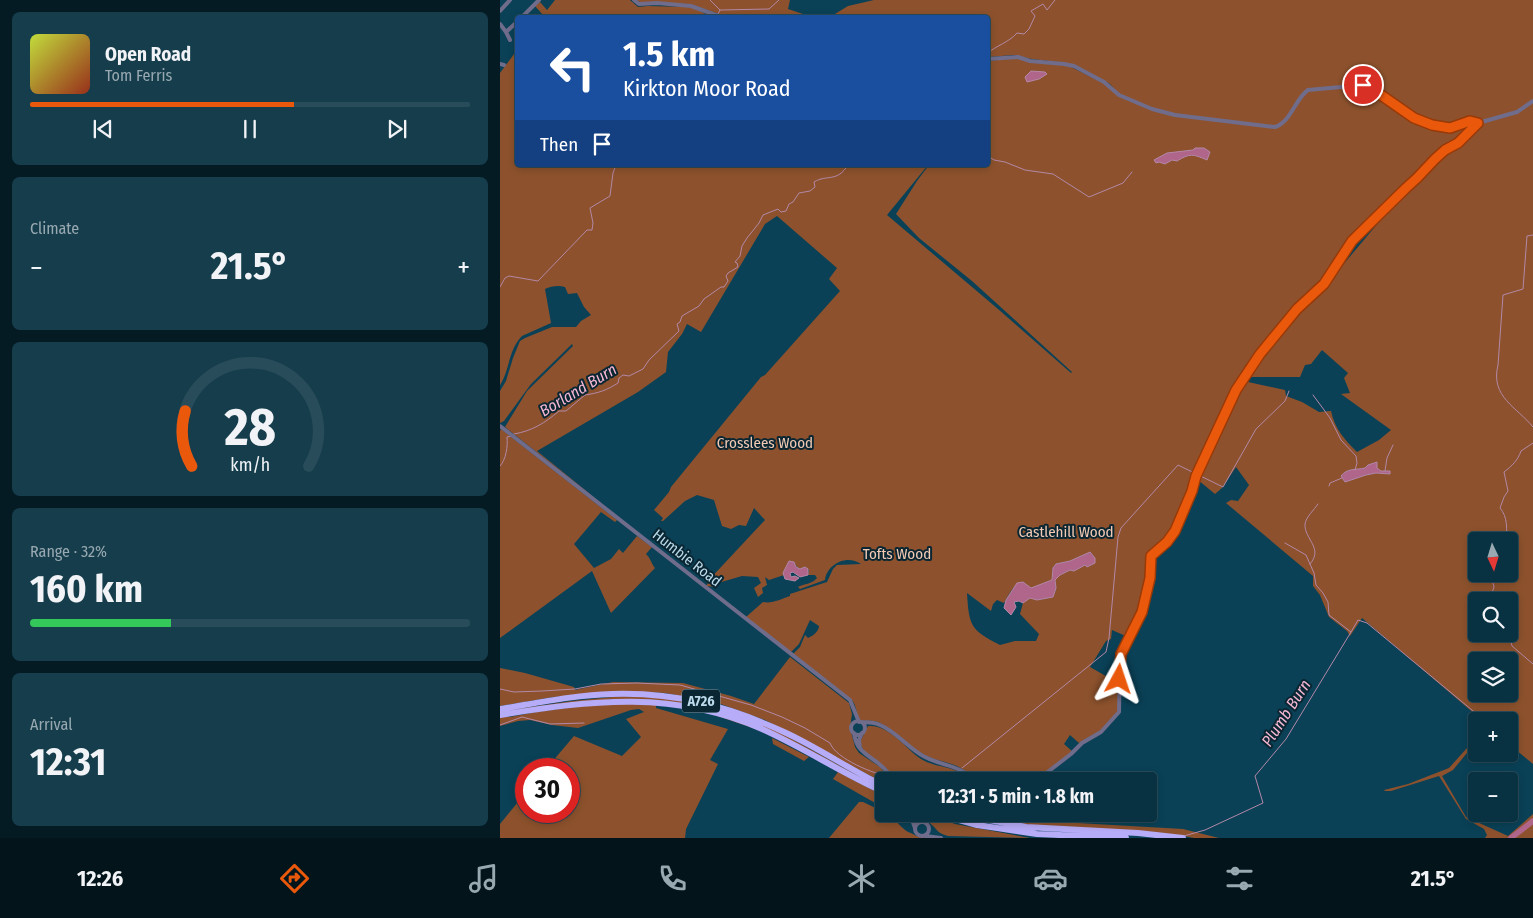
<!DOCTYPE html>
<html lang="en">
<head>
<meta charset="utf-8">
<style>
  :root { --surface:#083141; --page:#163d4c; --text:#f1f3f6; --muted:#98a9b1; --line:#294c5a; --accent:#ea580c }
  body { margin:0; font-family:"Fira Sans Condensed",sans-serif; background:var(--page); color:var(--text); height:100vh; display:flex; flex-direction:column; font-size:19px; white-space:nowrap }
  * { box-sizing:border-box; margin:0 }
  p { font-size:16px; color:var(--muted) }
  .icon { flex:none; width:28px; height:28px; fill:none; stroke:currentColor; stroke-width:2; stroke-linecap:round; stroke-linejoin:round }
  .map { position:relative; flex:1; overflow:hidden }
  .details { display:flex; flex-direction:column; gap:12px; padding:12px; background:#041b24; width:500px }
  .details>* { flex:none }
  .banner { position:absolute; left:15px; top:15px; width:475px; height:152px; border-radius:5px; box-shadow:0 2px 8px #0003,0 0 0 1px var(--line); background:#1a4fa0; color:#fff; overflow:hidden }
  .needle { width:32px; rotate:176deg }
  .controls { position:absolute; left:968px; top:532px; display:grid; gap:10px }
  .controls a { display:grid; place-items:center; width:50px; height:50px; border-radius:5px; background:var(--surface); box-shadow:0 2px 8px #0003,0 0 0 1px var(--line); font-size:25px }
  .speed { position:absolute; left:15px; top:758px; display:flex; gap:10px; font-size:25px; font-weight:700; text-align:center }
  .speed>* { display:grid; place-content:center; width:65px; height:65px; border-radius:50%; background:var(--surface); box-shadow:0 2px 8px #0003,0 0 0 1px var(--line); line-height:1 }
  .speed .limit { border:8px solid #d22; background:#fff; color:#111 }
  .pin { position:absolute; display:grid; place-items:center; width:42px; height:42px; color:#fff; margin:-21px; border:2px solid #fff; border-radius:50%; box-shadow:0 1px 5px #0007 }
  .me { position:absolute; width:55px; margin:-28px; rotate:5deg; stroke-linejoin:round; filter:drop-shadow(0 0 4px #0008) }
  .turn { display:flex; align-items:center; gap:18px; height:105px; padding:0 25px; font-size:22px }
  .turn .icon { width:65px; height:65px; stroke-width:2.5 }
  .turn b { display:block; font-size:35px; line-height:42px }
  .then { display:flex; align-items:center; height:48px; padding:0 25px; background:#0003; gap:10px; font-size:19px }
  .big { font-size:38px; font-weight:700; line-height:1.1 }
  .details .widget { flex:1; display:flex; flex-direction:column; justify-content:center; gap:8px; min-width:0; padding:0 18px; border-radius:8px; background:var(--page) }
  .details .dial { align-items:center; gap:0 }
  .dial svg { height:130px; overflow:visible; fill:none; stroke:var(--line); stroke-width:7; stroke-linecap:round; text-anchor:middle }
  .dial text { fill:var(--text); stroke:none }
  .song { display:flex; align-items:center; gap:15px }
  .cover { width:60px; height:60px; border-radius:8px; background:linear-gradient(135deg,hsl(70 70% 55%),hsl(10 70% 35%)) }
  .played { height:5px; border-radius:2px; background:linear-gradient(90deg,var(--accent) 60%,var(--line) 60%) }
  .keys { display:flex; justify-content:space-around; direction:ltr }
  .heat { display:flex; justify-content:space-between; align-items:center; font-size:28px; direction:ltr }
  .charge { height:8px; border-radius:4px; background:linear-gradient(90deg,#34c759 32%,var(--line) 0) }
  .trip { position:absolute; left:375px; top:772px; width:282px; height:50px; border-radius:5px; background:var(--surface); box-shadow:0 2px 8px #0003,0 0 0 1px var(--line); font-weight:700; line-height:50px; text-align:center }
  .tabs { display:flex; height:80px; justify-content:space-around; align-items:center; background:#03141a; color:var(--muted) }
  .tabs .icon { width:35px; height:35px }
  .tabs .selected { color:var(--accent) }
  .tabs b { font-size:22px; color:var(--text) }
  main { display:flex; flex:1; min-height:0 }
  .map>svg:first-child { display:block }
</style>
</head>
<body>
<main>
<section class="details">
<div class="widget">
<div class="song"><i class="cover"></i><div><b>Open Road</b><p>Tom Ferris</p></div></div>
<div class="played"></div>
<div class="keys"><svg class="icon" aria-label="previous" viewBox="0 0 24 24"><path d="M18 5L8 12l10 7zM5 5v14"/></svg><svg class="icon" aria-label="pause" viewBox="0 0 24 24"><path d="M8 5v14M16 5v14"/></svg><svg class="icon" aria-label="next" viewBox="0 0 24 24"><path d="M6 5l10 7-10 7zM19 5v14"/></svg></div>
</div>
<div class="widget"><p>Climate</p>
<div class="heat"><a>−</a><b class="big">21.5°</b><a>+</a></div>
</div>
<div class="widget dial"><svg viewBox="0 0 100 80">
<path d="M14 69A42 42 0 1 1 86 69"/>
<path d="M14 69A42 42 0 0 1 10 35" stroke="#ea580c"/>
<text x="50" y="56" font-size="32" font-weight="700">28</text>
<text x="50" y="72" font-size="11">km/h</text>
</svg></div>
<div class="widget"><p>Range · 32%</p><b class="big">160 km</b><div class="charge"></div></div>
<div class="widget"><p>Arrival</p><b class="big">12:31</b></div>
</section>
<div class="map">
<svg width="1033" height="838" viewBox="0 0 1033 838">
  <rect width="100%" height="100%" fill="#0a4157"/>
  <path fill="#8d522d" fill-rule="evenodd" d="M55 0H130L138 7 148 6 186 7 195 8 207 15 218 17H42L43 15 35 6 40 2 47 10Z
    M136 0H290L288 9 312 17H228L190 4 142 3Z
    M374 0H1033V764L1009 744V721H983L862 618 850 636 847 631 829 617 820 595 813 586V576L726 503 731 500 738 501 749 485 736 467 722 488 715 494 698 480C700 476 700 472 701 469 705 457 740 387 748 382L785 390 786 396 802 402 819 412 831 411C835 429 844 439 857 452L879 440 891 430 841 394 850 393 844 378 848 373 822 350 811 364 805 365 800 377H748L805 304 821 291 879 222 945 155 962 143 958 142 942 151 858 232 841 254 823 284 792 313 761 352 732 397 718 430 693 478 690 493 673 533 649 557V577L640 614 628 637 612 630 611 639 606 641 590 667 611 679 618 662V712L600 731 579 743 570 735 564 744 573 752 535 781H475C460 760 442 765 421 753 407 745 395 730 380 723 374 720 367 721 360 721 356 715 357 706 352 700L293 654 300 647 305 635 308 638C313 636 319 631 319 626L310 620 299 644 292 651 290 652 246 617 263 602C272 604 281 599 290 596V594L327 582 333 569 337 565 361 564C347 554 327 564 325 580L300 589 298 587C305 583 311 585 317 578L315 575H308L309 570 305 567 300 569 297 567 294 562 289 561 284 575 269 580 265 577 267 585 262 588 263 593 258 597 254 588 261 583 258 577 242 576 218 583 217 587 206 586 208 583 207 582 265 520 254 508 246 526 239 525 231 529 222 526 214 500 197 495 185 501 163 521H161L163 518 154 510 169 492 171 487 261 377 265 375 340 291 329 279 337 268 277 216 265 224 201 332 187 324 182 334 168 352 166 372 138 392 37 451 106 507 5 427 27 391 73 346 72 344 31 384 4 421 0 423V391L6 381 13 358 20 341 25 338 52 327H76L81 321 91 315 84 307 77 293 68 294 65 287C59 285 51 286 45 289L51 323 22 336C8 350 10 370 0 385V73L17 50 18 165H428L387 215 498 309 571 373 572 372 472 281 419 238 396 214 417 181 429 165H488V61L518 58 531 62 569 66 605 84 622 98 637 104 638 102 618 93 610 84 579 68 566 63 532 59 514 55 488 57V18L330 17 348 6ZM877 462V468L881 471H890V474L876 473 866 475 845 482 841 476C847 468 856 470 865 468L868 465ZM976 541H1009V574H976ZM590 552 595 558V563L587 567 585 565 574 571 570 570 560 575 555 580 556 589 553 597 538 600 530 598 523 603 520 614 539 634 536 641H515L500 645C470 630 469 625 467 593L491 611 493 604 497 600 504 603C509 594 513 585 523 582L531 589 552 580 553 568 556 564 570 561ZM976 601H1009V634H976ZM976 661H1009V694H976Z
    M1 429 117 520 115 522 101 512 74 544 94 568 111 559 119 549 123 553 137 536 152 547 146 554C151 559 151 563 155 568L111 613 92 571 0 638V431Z
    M290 657 349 703 352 714 350 728 355 747 359 753 380 767 391 781H384V783L265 720 218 703 193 698 165 693 144 692 53 697 0 706V668L25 673 74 687 75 690 113 682 183 683 231 696 254 704Z
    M123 696 167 698 209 706 272 728 384 790 294 742 179 703 157 700 115 699 10 710 72 701Z
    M96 704H156V708L228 729 210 760 218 764 186 829 185 838H0V824L26 792V811H69V769H46L74 736 122 756 141 737 126 719 144 712 139 709 131 710 78 728 52 725 30 720 18 721 0 726V717H10L37 712Z
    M368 726C389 724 405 748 421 759 437 769 458 765 470 781H396C387 768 363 757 360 742Z
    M272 738 309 757 304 761 273 744Z
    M976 738V742L953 770 942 776 966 817 1008 836 1033 814V838H985L987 835 984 829 966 819 939 776 891 791H885L884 790 908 784 949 768Z
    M338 772 384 796V808L333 779Z
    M359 802H363L384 812V814C395 816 399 827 408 832 411 833 414 834 416 836L432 838H329Z
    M414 814H427L455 824 530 838 448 836C434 832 438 828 428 822 422 819 418 820 414 814Z
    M468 814H493L495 815 500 814 505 819 683 829 719 838H694L678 835 536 826Z"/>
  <path fill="#b0658a" stroke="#b388a7" d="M531 71 545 72 547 74 539 79 527 82 525 77Z
    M695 148H704L710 152 707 160C693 154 690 153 677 161L672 160 665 164 659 162 656 163 654 160 667 153 693 150Z
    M877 462V468L881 471H890V474L876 473 866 475 845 482 841 476C847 468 856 470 865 468L868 465Z
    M590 552 595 558V563L587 567 585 565 574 571 570 570 560 575 555 580 556 588 553 597 537 600 530 598 523 603 519 601 514 602 516 607 511 615 504 608 506 600 517 583 523 582 531 588 552 580 553 568 556 564 570 561Z
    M289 561 294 562 296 567 300 569 305 567 308 569V575L300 577 293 572 290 573 291 577 295 576 299 578 295 581 285 579 283 573Z"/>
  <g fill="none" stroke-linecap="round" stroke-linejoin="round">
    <path stroke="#b388a7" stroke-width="1" d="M210 0 220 10
      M47 15 49 18
      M216 18 220 10 269 9 279 0
      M488 53C497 45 508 43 517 33L524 34 529 29 535 16 531 11 543 4 547 10 555 0
      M488 156 494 160 505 162 525 170 553 174 589 197 623 183 632 172
      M1033 235 1027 236 1023 289 1003 295 998 365C990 397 1017 407 1033 427
      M0 287 5 278 9 276 38 281 87 230H92L93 223 90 208 110 196 113 173 116 165
      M813 395 830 418 841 440 856 456 857 463 855 470
      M14 434C32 431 45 423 59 411H66L85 395C99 393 107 390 118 383L119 378 123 375 129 376 143 369 149 360 179 331 177 324 180 322 182 316 199 306 204 299 221 287H224L228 281 226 276 228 273 238 267 237 263 235 262 240 256 242 246 247 238 259 223 263 215 278 209 281 212 286 211 289 204 293 202 299 193 310 191 315 187 314 182C327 174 337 183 348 165
      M0 466C6 460 8 446 7 437L11 436
      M885 471 887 458 893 445
      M829 486 830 483 842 478
      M1006 541C1007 530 1008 517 1000 508L1004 497 1008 491 1004 472C1012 466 1018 460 1021 451L1033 443
      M810 564C824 548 804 539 805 524 806 517 814 510 818 504
      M989 601 994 587 992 579 994 574
      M851 632 858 620 867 623 984 720
      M1009 634 1012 646 1033 664
      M0 689 14 692 42 691 75 689 101 684 137 683 180 685 251 705 282 717 305 728 330 743C336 759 374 774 390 777
      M0 725 22 717 50 724 84 723
      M462 768 606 652 609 638 618 537 621 528 678 465 723 487 756 429 785 401 789 391
      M394 778 407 781
      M443 781 458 771
      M684 836 705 830 763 803 755 776 786 739 851 632 829 615 828 602 823 593 816 585 814 573 806 555 785 543"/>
    <path stroke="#b0658a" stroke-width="5.5" d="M1011 838 1033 821"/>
    <path stroke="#706c8b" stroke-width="4" d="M134 0 139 4 157 3 191 6 224 18
      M0 11 10 0
      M21 18 39 0
      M0 24 6 32 18 21
      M6 32 10 40
      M488 59 518 57 530 61 564 64 574 66 604 82 619 95 652 109 675 115 775 127C791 122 795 99 808 90L863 85 871 88 915 118 933 125 950 128 970 121 978 123
      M0 64 4 65
      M978 123 1017 112 1033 101
      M0 426 350 700 359 722
      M351 728a7 7 0 1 1 14 0a7 7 0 1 1-14 0Z
      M361 722C368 722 374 722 380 725 397 732 409 749 425 757 442 766 461 765 474 781
      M354 733C356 750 366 754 378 763 384 768 390 774 394 781
      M360 748 359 740 362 733
      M536 781 571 754 582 743 601 732 619 712 620 662 621 653 642 612 650 578 651 556 667 541 675 531 690 498 696 476 733 398 760 354 797 309 824 284 852 241 876 218 906 188 921 175 935 159 945 150 958 143 978 123
      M410 814 415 828
      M415 829a7 7 0 1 1 14 0a7 7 0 1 1-14 0Z
      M425 836 441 838"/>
    <path stroke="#b7acf7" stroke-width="6" d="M0 709C37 703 75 695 112 694 175 692 228 706 284 732 319 748 350 770 384 786
      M0 715C92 700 174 690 262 729 304 748 342 773 384 792
      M438 814 477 825 537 834 626 838
      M457 814 526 827 638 833 683 838"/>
  </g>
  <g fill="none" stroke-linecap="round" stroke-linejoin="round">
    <g stroke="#983908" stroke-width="12">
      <path id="route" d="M619 679 621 654 642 612 650 578 651 556 667 542 675 531 692 491 696 476 736 390 760 354 797 309 824 284 852 241 906 188 917 178 935 159 945 150 958 143 978 123 970 121 950 128 932 125 914 118 871 88 863 85"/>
    </g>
    <use href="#route" stroke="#ea580c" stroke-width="9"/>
  </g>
  <g text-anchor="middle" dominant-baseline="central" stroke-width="4" stroke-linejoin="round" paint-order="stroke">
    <rect fill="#0a2632" stroke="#86a4b4" stroke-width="1" x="182" y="689.5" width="38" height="23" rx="4"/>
    <g font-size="14" font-weight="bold" fill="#bbdaeb">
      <text x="201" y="701">A726</text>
    </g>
    <g font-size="15" fill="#f2cab4" stroke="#0a2632">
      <text x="265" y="443">Crosslees Wood</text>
      <text x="566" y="532">Castlehill Wood</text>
      <text x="397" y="554">Tofts Wood</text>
    </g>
    <g font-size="15" fill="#bbdaeb" stroke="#0a2632">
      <text transform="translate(187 558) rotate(38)">Humbie Road</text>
    </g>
    <g font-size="16" font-style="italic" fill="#f6b7d3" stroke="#0a2632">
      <text transform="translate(78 390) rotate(-31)">Borland Burn</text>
      <text transform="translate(786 713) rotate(-57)">Plumb Burn</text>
    </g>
  </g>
</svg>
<div class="controls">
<a><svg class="needle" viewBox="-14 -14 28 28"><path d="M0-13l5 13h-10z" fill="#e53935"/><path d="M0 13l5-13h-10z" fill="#98a9b1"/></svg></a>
<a><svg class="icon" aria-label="search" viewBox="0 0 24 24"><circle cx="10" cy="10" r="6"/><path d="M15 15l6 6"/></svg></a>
<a><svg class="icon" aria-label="layers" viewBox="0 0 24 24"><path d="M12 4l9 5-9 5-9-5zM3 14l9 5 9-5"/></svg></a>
<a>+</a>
<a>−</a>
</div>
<div class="speed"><div class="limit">30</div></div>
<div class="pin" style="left:863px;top:85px;background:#d93025"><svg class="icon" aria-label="arrive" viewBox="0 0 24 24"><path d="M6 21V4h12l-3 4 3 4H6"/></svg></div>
<svg class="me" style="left:619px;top:679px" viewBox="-20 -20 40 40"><path d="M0-17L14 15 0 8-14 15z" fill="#ea580c" stroke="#fff" stroke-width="4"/></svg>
<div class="trip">12:31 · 5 min · 1.8 km</div>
<div class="banner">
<div class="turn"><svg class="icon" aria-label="left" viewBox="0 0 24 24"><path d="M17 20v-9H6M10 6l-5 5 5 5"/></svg><div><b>1.5 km</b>Kirkton Moor Road</div></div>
<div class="then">Then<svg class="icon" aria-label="arrive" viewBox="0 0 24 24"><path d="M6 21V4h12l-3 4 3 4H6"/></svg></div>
</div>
</div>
</main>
<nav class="tabs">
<b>12:26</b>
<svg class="icon selected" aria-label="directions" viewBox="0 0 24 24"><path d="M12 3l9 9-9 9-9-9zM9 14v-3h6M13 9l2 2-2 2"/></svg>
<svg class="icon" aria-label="music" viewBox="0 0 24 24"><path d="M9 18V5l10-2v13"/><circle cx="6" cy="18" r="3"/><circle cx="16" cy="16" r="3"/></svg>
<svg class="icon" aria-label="phone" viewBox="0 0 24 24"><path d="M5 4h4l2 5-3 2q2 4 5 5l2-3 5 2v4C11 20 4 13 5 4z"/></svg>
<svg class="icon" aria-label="climate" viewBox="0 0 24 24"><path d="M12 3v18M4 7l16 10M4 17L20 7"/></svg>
<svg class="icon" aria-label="car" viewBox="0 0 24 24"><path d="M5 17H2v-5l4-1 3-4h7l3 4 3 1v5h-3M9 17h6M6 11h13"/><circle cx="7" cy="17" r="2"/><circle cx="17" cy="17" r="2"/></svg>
<svg class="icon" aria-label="filters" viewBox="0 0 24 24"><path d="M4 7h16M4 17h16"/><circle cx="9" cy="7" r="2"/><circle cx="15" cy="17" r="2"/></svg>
<b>21.5°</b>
</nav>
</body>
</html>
